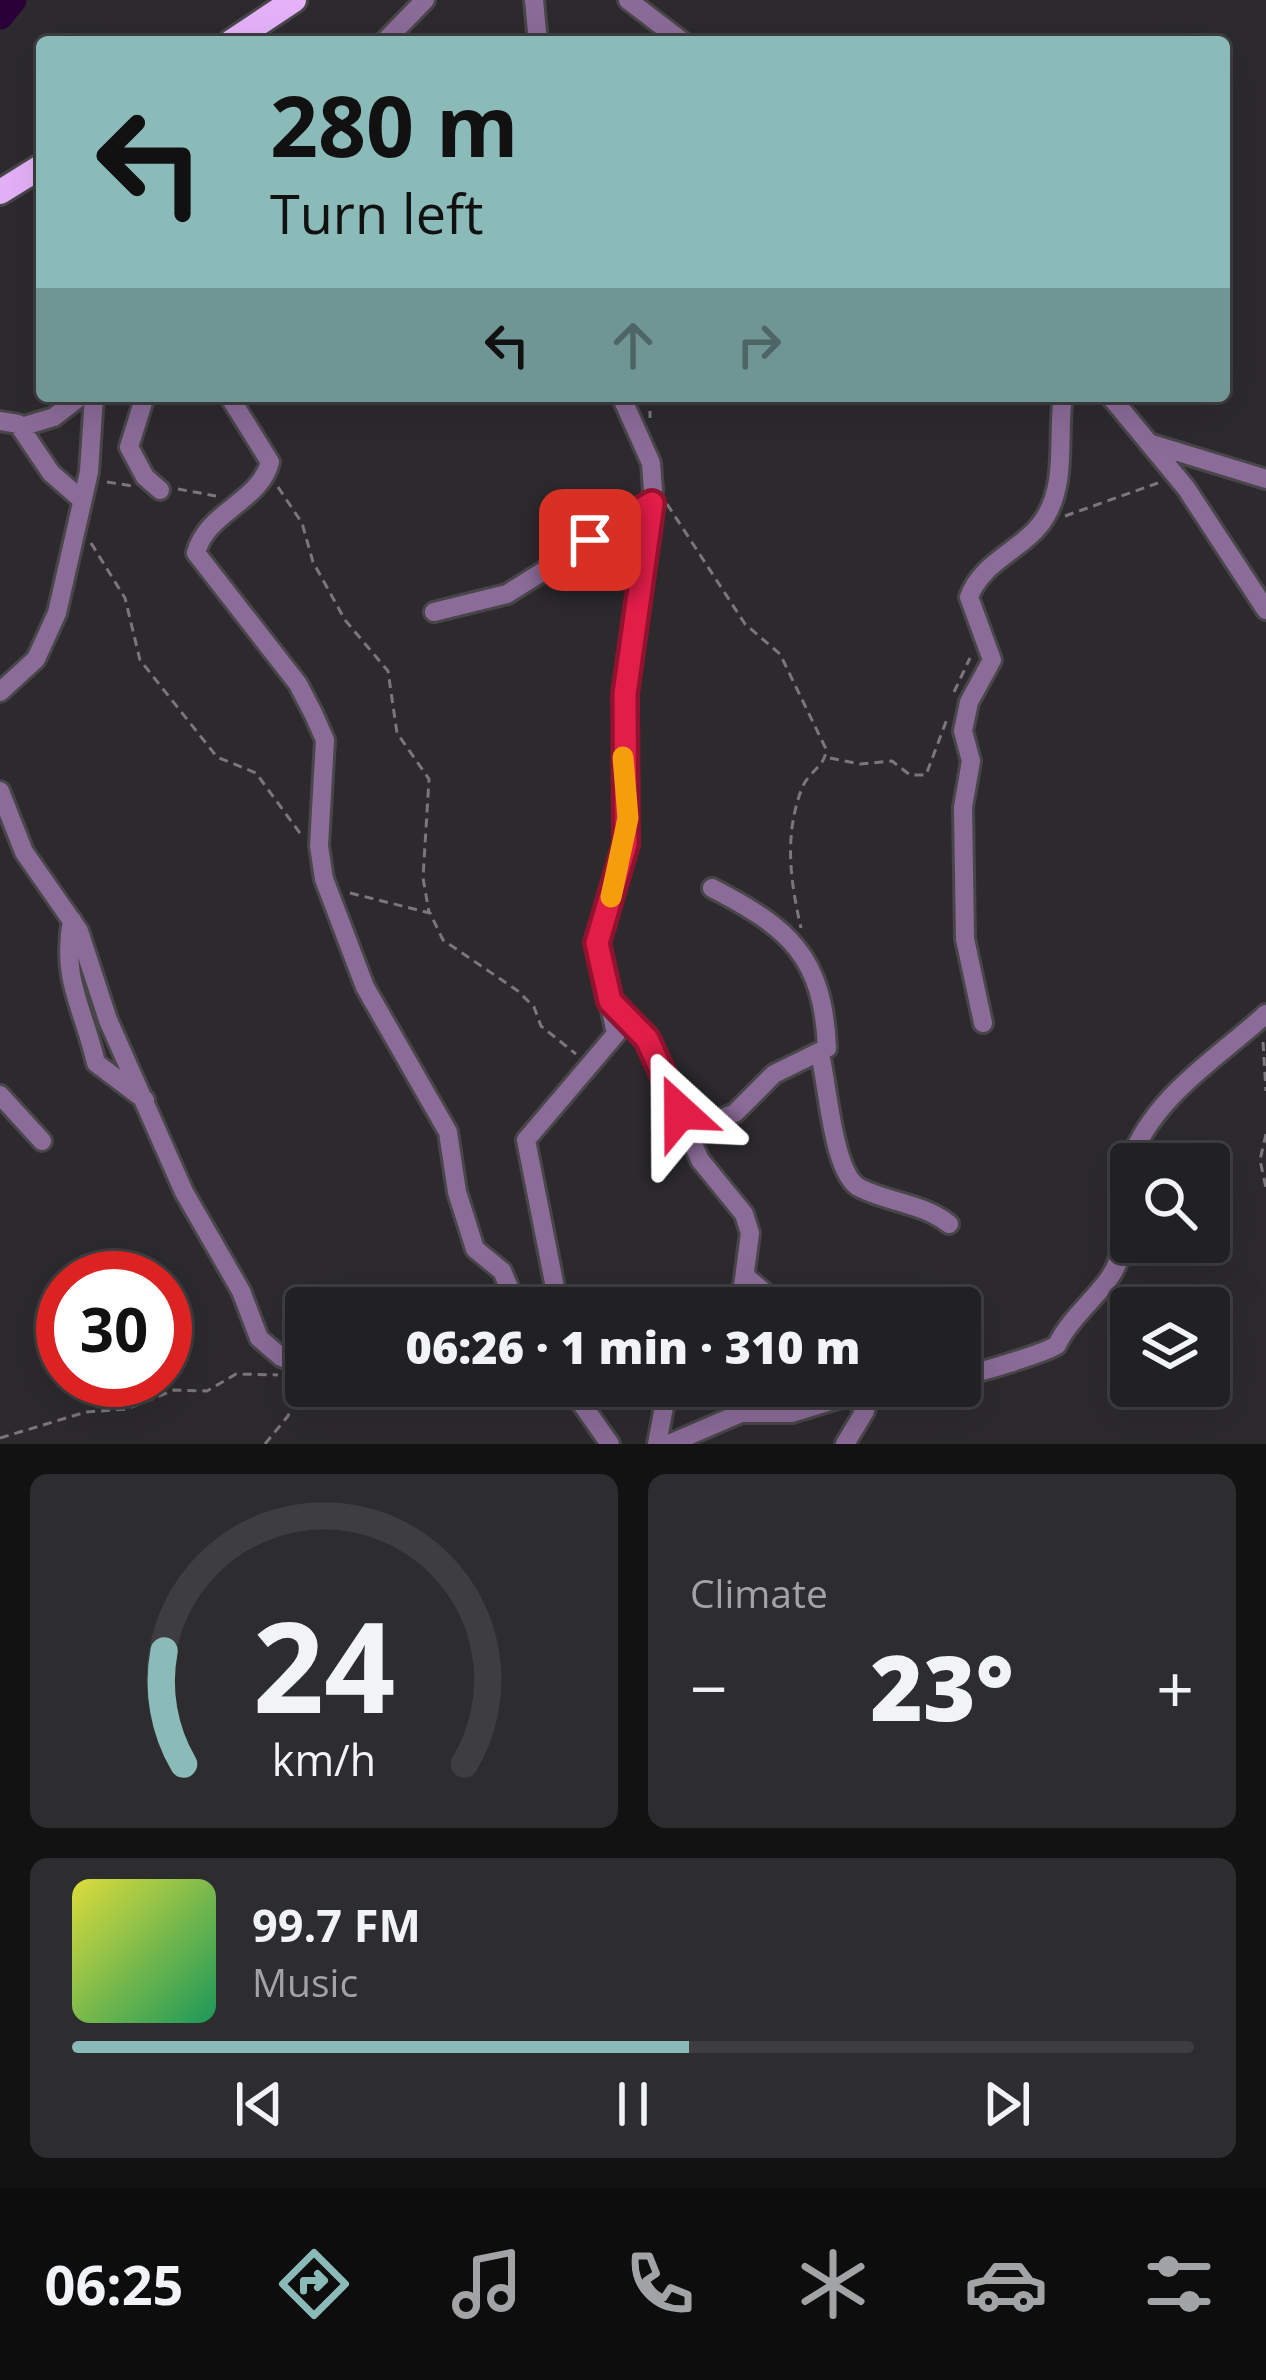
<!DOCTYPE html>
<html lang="en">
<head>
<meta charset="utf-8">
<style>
  :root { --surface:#212022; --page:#2d2d2f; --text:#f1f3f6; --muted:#a2a3a5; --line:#3e3e40; --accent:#8bbbb9 }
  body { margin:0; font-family:"Open Sans",sans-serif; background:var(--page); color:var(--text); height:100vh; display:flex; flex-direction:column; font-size:45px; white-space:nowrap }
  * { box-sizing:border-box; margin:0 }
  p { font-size:39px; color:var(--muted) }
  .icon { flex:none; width:66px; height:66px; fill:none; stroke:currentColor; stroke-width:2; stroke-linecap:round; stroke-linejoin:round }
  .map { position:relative; height:1444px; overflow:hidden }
  .drawer { display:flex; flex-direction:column; gap:30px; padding:30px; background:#121213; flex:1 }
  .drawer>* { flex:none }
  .guide { position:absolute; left:36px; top:36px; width:1194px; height:366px; border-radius:12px; box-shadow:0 12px 48px #0002,0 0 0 3px var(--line); background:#8bbbb9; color:#111; overflow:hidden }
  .controls { position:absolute; left:1110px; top:1143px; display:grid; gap:24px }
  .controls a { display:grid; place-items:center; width:120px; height:120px; border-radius:12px; background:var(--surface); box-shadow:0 12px 48px #0002,0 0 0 3px var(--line); font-size:60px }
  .speed { position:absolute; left:36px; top:1251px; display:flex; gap:24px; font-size:60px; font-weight:700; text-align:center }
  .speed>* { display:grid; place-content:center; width:156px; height:156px; border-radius:50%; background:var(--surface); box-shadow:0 12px 48px #0002,0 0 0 3px var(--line); line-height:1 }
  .speed .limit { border:18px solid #d22; background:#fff; color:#111 }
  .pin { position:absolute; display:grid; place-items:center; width:102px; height:102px; color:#fff; margin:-51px; border-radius:24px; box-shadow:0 6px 18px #0006 }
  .me { position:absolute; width:132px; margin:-66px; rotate:336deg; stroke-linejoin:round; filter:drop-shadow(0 0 9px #0008) }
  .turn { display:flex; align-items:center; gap:42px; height:252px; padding:0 36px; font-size:54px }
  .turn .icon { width:156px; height:156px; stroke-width:2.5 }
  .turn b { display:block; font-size:84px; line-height:102px }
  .lanes { display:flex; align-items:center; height:114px; padding:0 36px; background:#0003; justify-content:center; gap:60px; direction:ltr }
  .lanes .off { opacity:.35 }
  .big { font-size:90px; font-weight:800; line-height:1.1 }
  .drawer .widget { flex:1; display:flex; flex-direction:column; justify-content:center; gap:18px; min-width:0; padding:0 42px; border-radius:18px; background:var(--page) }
  .drawer .dial { align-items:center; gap:0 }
  .dial svg { height:312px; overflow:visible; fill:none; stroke:var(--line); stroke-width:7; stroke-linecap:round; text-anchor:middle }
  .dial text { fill:var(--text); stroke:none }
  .song { display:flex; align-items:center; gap:36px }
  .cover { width:144px; height:144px; border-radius:18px; background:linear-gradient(135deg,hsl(60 70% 55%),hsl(150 70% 35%)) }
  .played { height:12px; border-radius:6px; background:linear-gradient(90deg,var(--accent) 55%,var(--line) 55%) }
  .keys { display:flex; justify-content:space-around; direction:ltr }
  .heat { display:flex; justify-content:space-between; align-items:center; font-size:66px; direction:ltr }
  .drawer .tiles { flex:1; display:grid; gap:30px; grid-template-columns:1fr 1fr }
  .widget:last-child { grid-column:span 2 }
  .trip { position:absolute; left:285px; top:1287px; width:696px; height:120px; border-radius:12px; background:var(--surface); box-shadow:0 12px 48px #0002,0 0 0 3px var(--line); font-weight:800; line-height:120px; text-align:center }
  .menu { display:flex; height:192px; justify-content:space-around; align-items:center; background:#0d0d0e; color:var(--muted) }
  .menu .icon { width:84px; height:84px }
  .menu .on { color:var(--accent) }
  .menu b { font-size:54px; color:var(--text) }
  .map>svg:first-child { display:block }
</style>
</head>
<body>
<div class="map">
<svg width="1266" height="1444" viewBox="0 0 1266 1444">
  <rect width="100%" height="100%" fill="#2c2a2d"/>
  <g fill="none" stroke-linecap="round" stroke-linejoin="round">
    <path stroke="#2b0039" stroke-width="27" d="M0 16 13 0"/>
    <g stroke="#484649" stroke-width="24">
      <path id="minor" d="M534 0 538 42
        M628 0 683 42
        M384 42 425 0
        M145 396 129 447 145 477 160 490
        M229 396 270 462C260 502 206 512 196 553L298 684 314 715 325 740 319 846 324 879 365 987 448 1132 457 1192 475 1249 502 1271 518 1308
        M1110 396 1186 488 1266 610
        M0 421 18 424 51 473 82 500
        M21 427 54 417 81 396
        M1152 444 1266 479
        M434 612 507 594 652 503
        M0 692 36 659 57 613 89 472 94 396
        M0 791 24 852 79 931 108 1020 184 1192 241 1291 259 1338 281 1357 306 1367
        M72 920C61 979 83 1007 96 1063L145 1100
        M611 1003 647 1039 700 1160 744 1214 750 1233 743 1287 725 1308
        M983 1023 965 939 963 807 971 761 963 731 969 702 992 660 969 597C983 559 1027 549 1046 516 1067 480 1057 436 1063 396
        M820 1054C828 1086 833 1175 860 1188 890 1203 922 1203 949 1224
        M0 1095 42 1141
        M687 1132 735 1113 774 1074 827 1048C823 956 789 928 712 888
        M745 1276 783 1308
        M559 1308 526 1140 616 1034 597 943 626 844 625 694 653 490 651 463 621 396
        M960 1375C969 1377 1047 1352 1057 1345 1071 1315 1107 1290 1117 1264 1128 1232 1118 1195 1129 1163 1154 1095 1217 1059 1266 1014
        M569 1386 610 1444
        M657 1444 668 1386
        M669 1444 741 1413H792L854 1394
        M845 1444 865 1411 847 1386"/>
    </g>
    <g stroke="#484649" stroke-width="30">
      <path id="major" d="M231 42 294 0
        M0 192 42 166"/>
    </g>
    <path stroke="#79777a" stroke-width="3" stroke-dasharray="9 6" stroke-linecap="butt" d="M650 396V418
      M107 482 133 486
      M278 487 302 523 313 562 345 620 388 671 397 733 429 779 423 878 429 912
      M178 489 216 496
      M667 504 745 624 780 654 826 749C826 766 809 771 802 788 784 835 790 880 801 928
      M1065 516 1158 483
      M91 543 125 598 140 660 217 757 256 773 302 836
      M954 692 970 658
      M830 758 860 764 892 761 910 775H926L947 719
      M350 893 430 913 443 940 518 991 534 1007 541 1026 576 1054
      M1263 1042 1266 1091
      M1266 1134 1260 1160 1266 1188
      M0 1438 86 1412 127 1409 174 1390 207 1391 236 1374 278 1375
      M265 1444 288 1416 301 1382"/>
    <use href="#minor" stroke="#8b6c98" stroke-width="18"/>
    <use href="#major" stroke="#e5b2fa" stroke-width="24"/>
  </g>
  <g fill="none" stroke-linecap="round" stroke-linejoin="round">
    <g stroke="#92132f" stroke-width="30">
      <path id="route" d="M590 540 652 503 625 694 626 844 597 943 610 1001 647 1039 680 1112"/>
    </g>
    <use href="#route" stroke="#e11d48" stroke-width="21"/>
    <path stroke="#f59e0b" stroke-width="21" d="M611 897 628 818 623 757"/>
  </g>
</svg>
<div class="controls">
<a><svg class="icon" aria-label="search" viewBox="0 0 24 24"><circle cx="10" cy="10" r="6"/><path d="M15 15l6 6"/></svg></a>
<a><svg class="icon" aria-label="layers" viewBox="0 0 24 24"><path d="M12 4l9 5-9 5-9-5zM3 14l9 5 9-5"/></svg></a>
</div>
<div class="speed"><div class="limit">30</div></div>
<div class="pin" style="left:590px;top:540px;background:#d93025"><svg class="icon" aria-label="arrive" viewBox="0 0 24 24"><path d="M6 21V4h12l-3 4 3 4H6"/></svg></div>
<svg class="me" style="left:680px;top:1112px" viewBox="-20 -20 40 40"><path d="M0-17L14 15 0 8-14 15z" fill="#e11d48" stroke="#fff" stroke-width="4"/></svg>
<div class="trip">06:26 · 1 min · 310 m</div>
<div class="guide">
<div class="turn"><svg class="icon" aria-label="left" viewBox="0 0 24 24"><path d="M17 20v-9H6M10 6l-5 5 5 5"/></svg><div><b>280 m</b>Turn left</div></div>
<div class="lanes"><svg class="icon" aria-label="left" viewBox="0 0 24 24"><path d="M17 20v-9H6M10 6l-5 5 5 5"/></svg><svg class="icon off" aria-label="ahead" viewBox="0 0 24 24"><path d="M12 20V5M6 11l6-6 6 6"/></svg><svg class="icon off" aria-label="right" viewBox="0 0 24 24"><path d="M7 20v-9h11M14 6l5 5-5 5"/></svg></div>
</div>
</div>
<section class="drawer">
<div class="tiles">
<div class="widget dial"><svg viewBox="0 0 100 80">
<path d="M14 69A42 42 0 1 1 86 69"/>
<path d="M14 69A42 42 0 0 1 9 40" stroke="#8bbbb9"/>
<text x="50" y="56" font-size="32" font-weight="700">24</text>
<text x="50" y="72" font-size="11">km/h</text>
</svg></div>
<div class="widget"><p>Climate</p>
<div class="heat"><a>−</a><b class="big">23°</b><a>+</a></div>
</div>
<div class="widget">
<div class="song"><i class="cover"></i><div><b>99.7 FM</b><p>Music</p></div></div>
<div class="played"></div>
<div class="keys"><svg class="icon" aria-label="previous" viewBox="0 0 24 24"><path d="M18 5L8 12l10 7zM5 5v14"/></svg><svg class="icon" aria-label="pause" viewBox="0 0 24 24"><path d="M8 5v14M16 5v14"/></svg><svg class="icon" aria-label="next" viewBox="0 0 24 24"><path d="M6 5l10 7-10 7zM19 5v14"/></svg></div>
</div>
</div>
</section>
<nav class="menu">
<b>06:25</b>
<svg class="icon on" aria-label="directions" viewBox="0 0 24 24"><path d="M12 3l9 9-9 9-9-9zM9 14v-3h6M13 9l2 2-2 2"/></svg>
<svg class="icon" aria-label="music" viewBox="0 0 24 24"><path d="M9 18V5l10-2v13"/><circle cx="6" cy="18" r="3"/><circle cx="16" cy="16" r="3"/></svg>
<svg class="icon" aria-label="phone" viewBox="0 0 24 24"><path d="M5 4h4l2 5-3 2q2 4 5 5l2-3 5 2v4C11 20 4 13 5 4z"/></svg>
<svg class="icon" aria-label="climate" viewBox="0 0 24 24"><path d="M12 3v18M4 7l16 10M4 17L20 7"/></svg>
<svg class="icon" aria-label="car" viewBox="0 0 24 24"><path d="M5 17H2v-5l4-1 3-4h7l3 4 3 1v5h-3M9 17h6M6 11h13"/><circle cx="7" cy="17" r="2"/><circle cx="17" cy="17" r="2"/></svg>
<svg class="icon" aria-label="filters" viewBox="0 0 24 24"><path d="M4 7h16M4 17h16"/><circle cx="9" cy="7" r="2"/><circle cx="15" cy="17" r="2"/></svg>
</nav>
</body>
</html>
